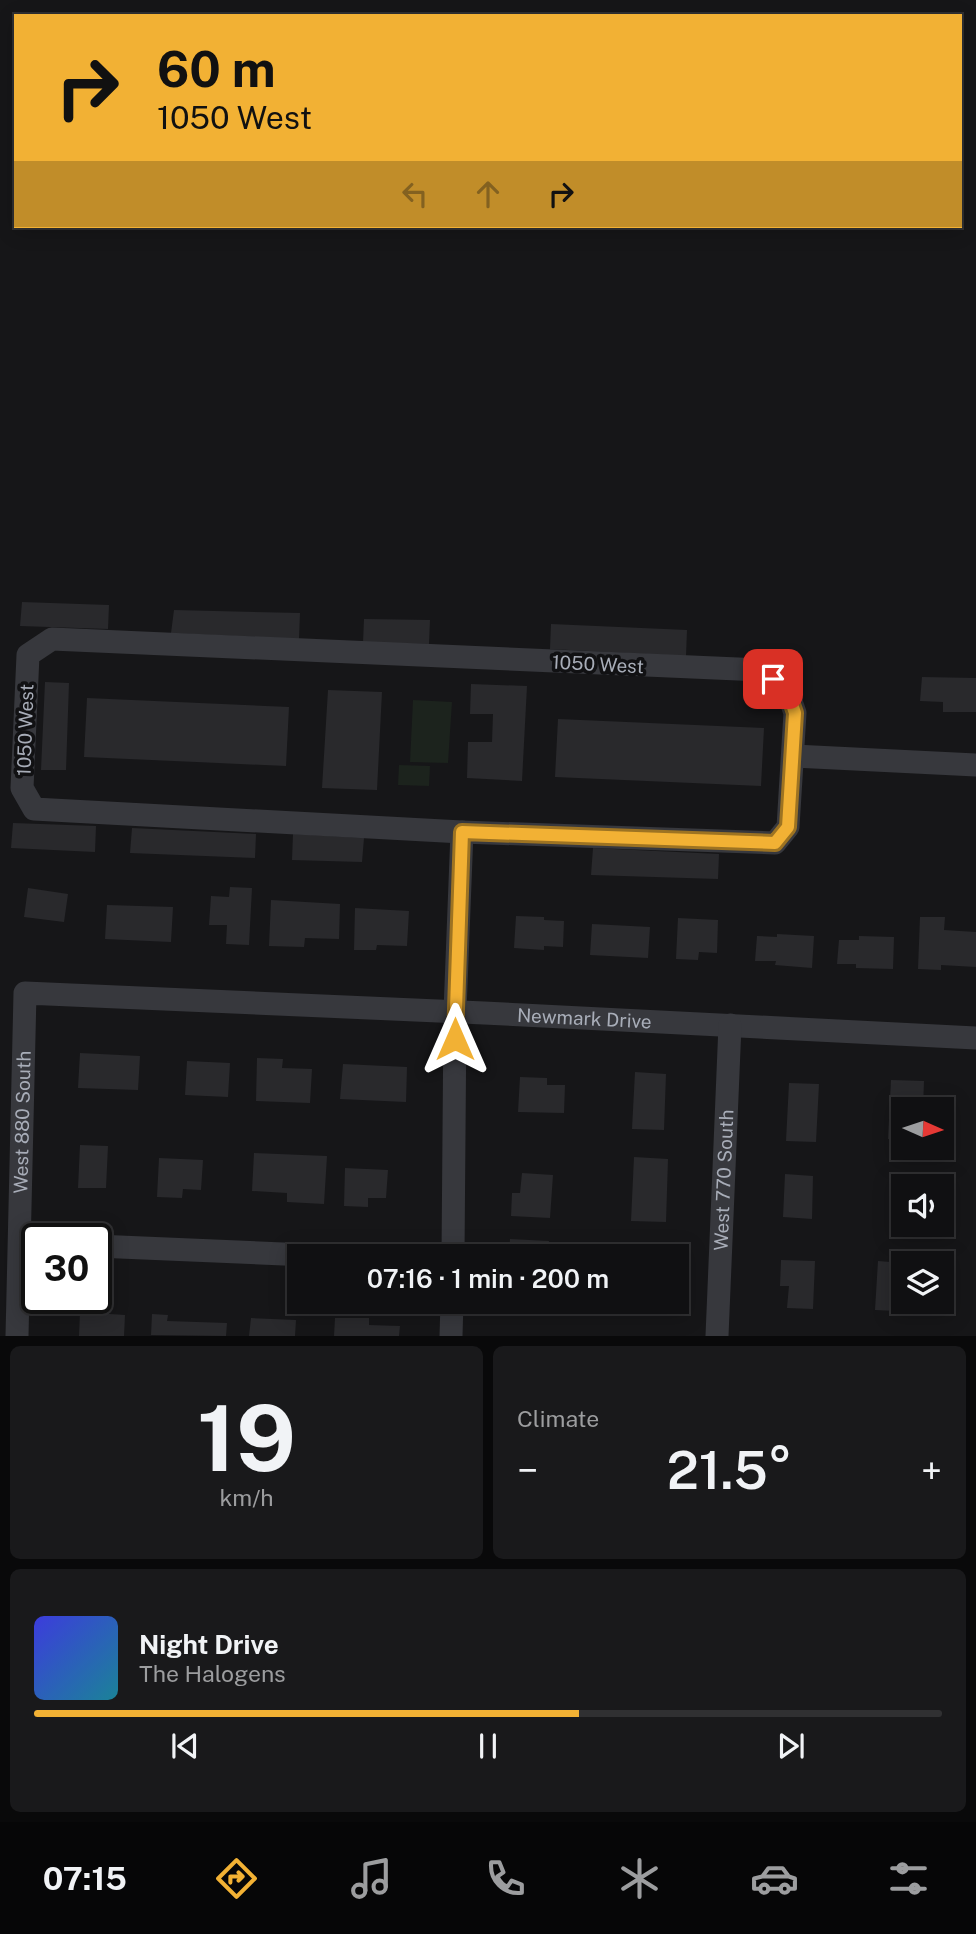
<!DOCTYPE html>
<html lang="en">
<head>
<meta charset="utf-8">
<style>
  :root { --surface:#101012; --page:#19191b; --text:#f1f3f6; --muted:#9c9d9f; --line:#303032; --accent:#f2b134 }
  body { margin:0; font-family:"Public Sans",sans-serif; background:var(--page); color:var(--text); height:100vh; display:flex; flex-direction:column; font-size:26px; white-space:nowrap }
  * { box-sizing:border-box; margin:0 }
  p { font-size:23px; color:var(--muted) }
  .icon { flex:none; width:38px; height:38px; fill:none; stroke:currentColor; stroke-width:2; stroke-linecap:round; stroke-linejoin:round }
  .map { position:relative; height:1336px; overflow:hidden }
  .sheet { display:flex; flex-direction:column; gap:10px; padding:10px; background:#09090a; flex:1 }
  .sheet>* { flex:none }
  .banner { position:absolute; left:14px; top:14px; width:948px; height:214px; border-radius:0px; box-shadow:0 4px 18px #0003,0 0 0 2px var(--line); background:#f2b134; color:#111; overflow:hidden }
  .needle { width:46px; rotate:93deg }
  .fabs { position:absolute; left:891px; top:1097px; display:grid; gap:14px }
  .fabs a { display:grid; place-items:center; width:63px; height:63px; border-radius:0px; background:var(--surface); box-shadow:0 4px 18px #0003,0 0 0 2px var(--line); font-size:35px }
  .speed { position:absolute; left:21px; top:1223px; display:flex; gap:14px; font-size:35px; font-weight:700; text-align:center }
  .speed>* { display:grid; place-content:center; width:91px; height:91px; border-radius:50%; background:var(--surface); box-shadow:0 4px 18px #0003,0 0 0 2px var(--line); line-height:1 }
  .speed .limit { border:4px solid #111; border-radius:10px; background:#fff; color:#111 }
  .pin { position:absolute; display:grid; place-items:center; width:60px; height:60px; color:#fff; margin:-30px; border-radius:14px; box-shadow:0 4px 10px #0006 }
  .me { position:absolute; width:77px; margin:-38px; rotate:0deg; stroke-linejoin:round; filter:drop-shadow(0 0 5px #0008) }
  .turn { display:flex; align-items:center; gap:24px; height:147px; padding:0 28px; font-size:32px }
  .turn .icon { width:91px; height:91px; stroke-width:2.5 }
  .turn b { display:block; font-size:49px; line-height:60px }
  .lanes { display:flex; align-items:center; height:66px; padding:0 28px; background:#0003; justify-content:center; gap:35px; direction:ltr }
  .lanes .off { opacity:.35 }
  .big { font-size:52px; font-weight:600; line-height:1.1 }
  .sheet .widget { flex:1; display:flex; flex-direction:column; justify-content:center; gap:10px; min-width:0; padding:0 24px; border-radius:10px; background:var(--page) }
  .sheet .dial { align-items:center; gap:0 }
  .dial b { font-size:91px; line-height:1 }
  .song { display:flex; align-items:center; gap:21px }
  .cover { width:84px; height:84px; border-radius:10px; background:linear-gradient(135deg,hsl(240 70% 55%),hsl(190 70% 35%)) }
  .played { height:7px; border-radius:4px; background:linear-gradient(90deg,var(--accent) 60%,var(--line) 60%) }
  .keys { display:flex; justify-content:space-around; direction:ltr }
  .heat { display:flex; justify-content:space-between; align-items:center; font-size:38px; direction:ltr }
  .sheet .tiles { flex:1; display:grid; gap:10px; grid-template-columns:1fr 1fr }
  .widget:last-child { grid-column:span 2 }
  .trip { position:absolute; left:287px; top:1244px; width:402px; height:70px; border-radius:0px; background:var(--surface); box-shadow:0 4px 18px #0003,0 0 0 2px var(--line); font-weight:600; line-height:70px; text-align:center }
  .tabs { display:flex; height:112px; justify-content:space-around; align-items:center; background:#060607; color:var(--muted) }
  .tabs .icon { width:49px; height:49px }
  .tabs .active { color:var(--accent) }
  .tabs b { font-size:32px; color:var(--text) }
  .map>svg:first-child { display:block }
</style>
</head>
<body>
<div class="map">
<svg width="976" height="1336" viewBox="0 0 976 1336">
  <rect width="100%" height="100%" fill="#161618"/>
  <path fill="#1c231d" d="M413 700 452 702 448 763 410 762Z
    M399 765 430 766 429 786 398 785Z"/>
  <path fill="#29292c" d="M22 602 109 605 108 629 20 626Z
    M174 610 300 613 299 639 171 633Z
    M364 619 430 620 429 644 363 643Z
    M551 624 687 630 686 656 550 649Z
    M922 677 976 678V712H943V702L920 701Z
    M45 682 69 683 66 770H41Z
    M471 684 527 686 522 781 467 778 468 742H492L493 714H470Z
    M328 690 382 692 377 790 322 788Z
    M87 698 289 707 286 766 84 757Z
    M558 719 764 728 761 786 555 777Z
    M13 823 96 826 95 852 11 848Z
    M132 828 256 834 255 858 130 853Z
    M293 834 364 838 362 862 292 860Z
    M593 848 719 854 718 879 591 875Z
    M230 887 252 888 249 945 226 944 227 925H209L211 896 229 897Z
    M28 888 68 894 64 922 24 917Z
    M271 900 340 904 339 939 305 938 304 947 269 946Z
    M107 905 173 907 171 942 105 939Z
    M355 908 409 911 407 946 377 945 376 950H354Z
    M516 916 544 917V920L564 921 563 947 544 946V950L514 948Z
    M920 917H945L944 930 976 932V967L941 965V970L918 969Z
    M678 918 718 920 717 953 699 952 698 960 676 959Z
    M592 924 650 927 648 958 590 955Z
    M777 934 814 936 812 968 775 965 776 961H755L757 936 777 937Z
    M859 936 894 937 893 969 856 968V964H837L839 940H859Z
    M80 1053 140 1056 138 1090 78 1088Z
    M257 1058 283 1059 282 1068 312 1069 310 1103 256 1101Z
    M187 1061 230 1063 228 1097 185 1095Z
    M343 1064 407 1067 406 1102 340 1099Z
    M635 1072 666 1074 664 1130 632 1129Z
    M520 1077 547 1078V1085H565L564 1113 518 1112Z
    M891 1080 924 1081 923 1110H903V1140L888 1139Z
    M789 1083 819 1084 816 1142 786 1141Z
    M80 1145 108 1146 106 1188H78Z
    M254 1153 327 1156 324 1204 287 1202V1193L252 1191Z
    M634 1157 668 1159 666 1222 631 1221Z
    M159 1158 203 1160 201 1190 183 1189 182 1198 157 1197Z
    M345 1168 388 1170 386 1198H368V1207L344 1206Z
    M522 1173 553 1175 550 1218 511 1216 512 1193H520Z
    M785 1174 813 1176 812 1219 783 1217Z
    M892 1178 922 1180 921 1186H903V1225H891Z
    M510 1239 549 1241 548 1256H509Z
    M781 1260 815 1261 813 1309 787 1308 789 1286H780Z
    M878 1261 903 1263V1302H919L918 1312 875 1310Z
    M80 1312 125 1315 124 1336H79Z
    M152 1314 168 1315 167 1321 227 1323 226 1336 151 1335Z
    M251 1318 296 1320 295 1336H249Z
    M335 1318H369V1325L400 1326 399 1336H334Z"/>
  <g fill="none" stroke-linecap="round" stroke-linejoin="round">
    <g stroke="#37383d" stroke-width="23">
      <path d="M52 639 761 670 786 687 795 713 788 827 775 843 462 832 34 809 22 788 28 655Z"/>
      <path d="M794 756 976 765"/>
      <path d="M96 1246 330 1256"/>
      <path d="M453 1256 455 1011 462 832"/>
      <path id="s1" d="M17 1336 25 993 484 1013 976 1038"/>
      <path d="M451 1336 452 1302"/>
      <path id="s2" d="M717 1336 730 1025"/>
    </g>
  </g>
  <g fill="none" stroke-linecap="round" stroke-linejoin="round">
    <g stroke="#9d7322" stroke-width="18">
      <path id="route" d="M455 1039 462 832 775 843 788 827 795 713 786 687 773 679"/>
    </g>
    <use href="#route" stroke="#f2b134" stroke-width="12"/>
  </g>
  <g text-anchor="middle" dominant-baseline="central" stroke-width="7" stroke-linejoin="round" paint-order="stroke">
    <g font-size="19" fill="#a8adb8" stroke="#111113">
      <text transform="translate(598 664) rotate(3)">1050 West</text>
      <text transform="translate(25 730) rotate(-88)">1050 West</text>
      <text stroke="none"><textPath href="#s1" startOffset="903">Newmark Drive</textPath></text>
      <text stroke="none"><textPath href="#s1" startOffset="214">West 880 South</textPath></text>
      <text stroke="none"><textPath href="#s2" startOffset="156">West 770 South</textPath></text>
    </g>
  </g>
</svg>
<div class="fabs">
<a><svg class="needle" viewBox="-14 -14 28 28"><path d="M0-13l5 13h-10z" fill="#e53935"/><path d="M0 13l5-13h-10z" fill="#9c9d9f"/></svg></a>
<a><svg class="icon" aria-label="sound" viewBox="0 0 24 24"><path d="M4 9h4l5-4v14l-5-4H4zM17 9q2 3 0 6"/></svg></a>
<a><svg class="icon" aria-label="layers" viewBox="0 0 24 24"><path d="M12 4l9 5-9 5-9-5zM3 14l9 5 9-5"/></svg></a>
</div>
<div class="speed"><div class="limit">30</div></div>
<div class="pin" style="left:773px;top:679px;background:#d93025"><svg class="icon" aria-label="arrive" viewBox="0 0 24 24"><path d="M6 21V4h12l-3 4 3 4H6"/></svg></div>
<svg class="me" style="left:455px;top:1039px" viewBox="-20 -20 40 40"><path d="M0-17L14 15 0 8-14 15z" fill="#f2b134" stroke="#fff" stroke-width="4"/></svg>
<div class="trip">07:16 · 1 min · 200 m</div>
<div class="banner">
<div class="turn"><svg class="icon" aria-label="right" viewBox="0 0 24 24"><path d="M7 20v-9h11M14 6l5 5-5 5"/></svg><div><b>60 m</b>1050 West</div></div>
<div class="lanes"><svg class="icon off" aria-label="left" viewBox="0 0 24 24"><path d="M17 20v-9H6M10 6l-5 5 5 5"/></svg><svg class="icon off" aria-label="ahead" viewBox="0 0 24 24"><path d="M12 20V5M6 11l6-6 6 6"/></svg><svg class="icon" aria-label="right" viewBox="0 0 24 24"><path d="M7 20v-9h11M14 6l5 5-5 5"/></svg></div>
</div>
</div>
<section class="sheet">
<div class="tiles">
<div class="widget dial"><b>19</b><p>km/h</p></div>
<div class="widget"><p>Climate</p>
<div class="heat"><a>−</a><b class="big">21.5°</b><a>+</a></div>
</div>
<div class="widget">
<div class="song"><i class="cover"></i><div><b>Night Drive</b><p>The Halogens</p></div></div>
<div class="played"></div>
<div class="keys"><svg class="icon" aria-label="previous" viewBox="0 0 24 24"><path d="M18 5L8 12l10 7zM5 5v14"/></svg><svg class="icon" aria-label="pause" viewBox="0 0 24 24"><path d="M8 5v14M16 5v14"/></svg><svg class="icon" aria-label="next" viewBox="0 0 24 24"><path d="M6 5l10 7-10 7zM19 5v14"/></svg></div>
</div>
</div>
</section>
<nav class="tabs">
<b>07:15</b>
<svg class="icon active" aria-label="directions" viewBox="0 0 24 24"><path d="M12 3l9 9-9 9-9-9zM9 14v-3h6M13 9l2 2-2 2"/></svg>
<svg class="icon" aria-label="music" viewBox="0 0 24 24"><path d="M9 18V5l10-2v13"/><circle cx="6" cy="18" r="3"/><circle cx="16" cy="16" r="3"/></svg>
<svg class="icon" aria-label="phone" viewBox="0 0 24 24"><path d="M5 4h4l2 5-3 2q2 4 5 5l2-3 5 2v4C11 20 4 13 5 4z"/></svg>
<svg class="icon" aria-label="climate" viewBox="0 0 24 24"><path d="M12 3v18M4 7l16 10M4 17L20 7"/></svg>
<svg class="icon" aria-label="car" viewBox="0 0 24 24"><path d="M5 17H2v-5l4-1 3-4h7l3 4 3 1v5h-3M9 17h6M6 11h13"/><circle cx="7" cy="17" r="2"/><circle cx="17" cy="17" r="2"/></svg>
<svg class="icon" aria-label="filters" viewBox="0 0 24 24"><path d="M4 7h16M4 17h16"/><circle cx="9" cy="7" r="2"/><circle cx="15" cy="17" r="2"/></svg>
</nav>
</body>
</html>
